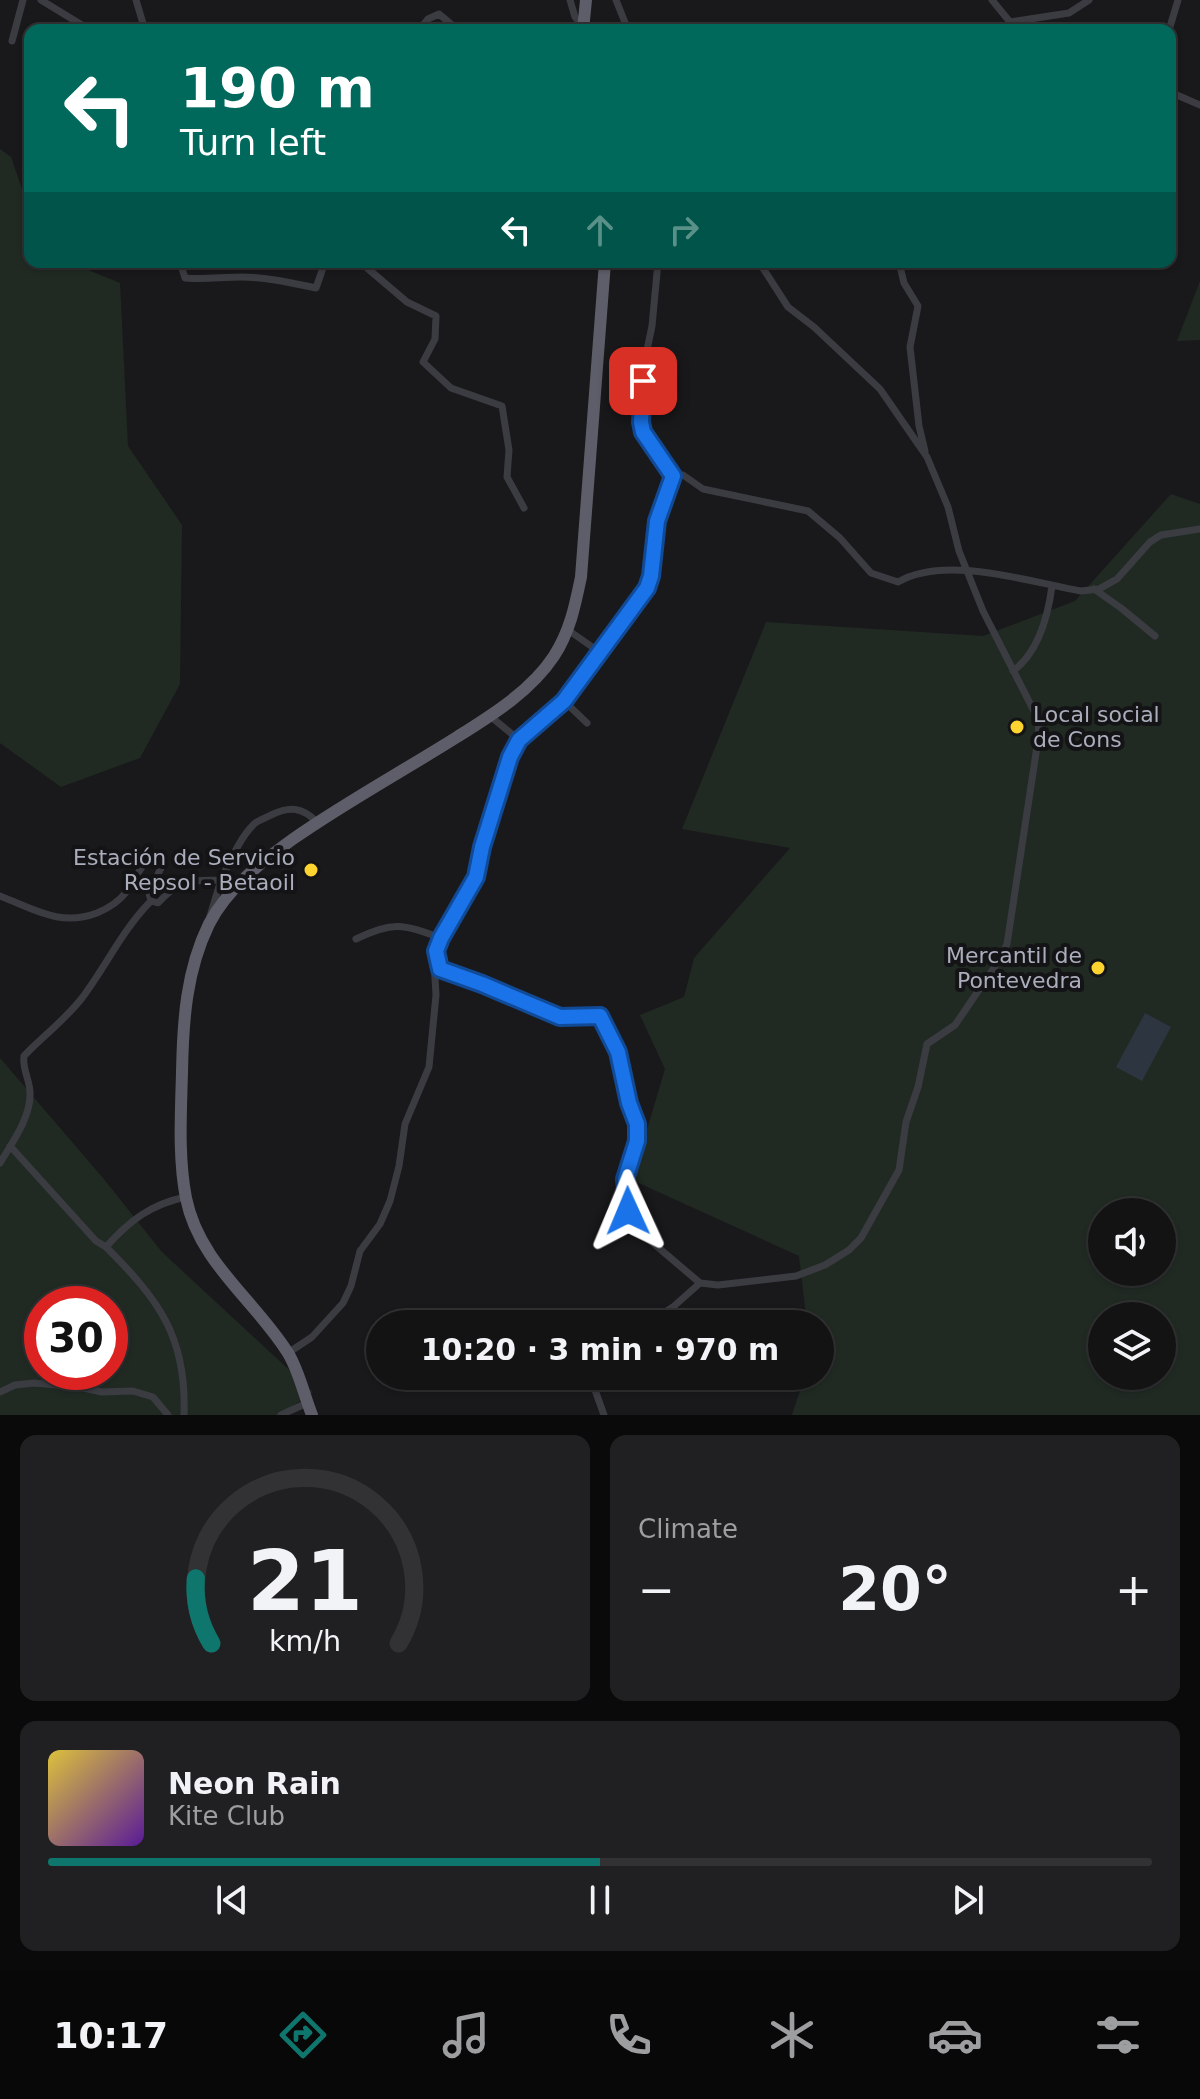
<!DOCTYPE html>
<html lang="en">
<head>
<meta charset="utf-8">
<style>
  :root { --surface:#131314; --page:#202022; --text:#f1f3f6; --muted:#9d9ea0; --line:#323234; --accent:#0f766e }
  body { margin:0; font-family:"DejaVu Sans",sans-serif; background:var(--page); color:var(--text); height:100vh; display:flex; flex-direction:column; font-size:30px; white-space:nowrap }
  * { box-sizing:border-box; margin:0 }
  p { font-size:26px; color:var(--muted) }
  .icon { flex:none; width:44px; height:44px; fill:none; stroke:currentColor; stroke-width:2; stroke-linecap:round; stroke-linejoin:round }
  .map { position:relative; height:1415px; overflow:hidden }
  .side { display:flex; flex-direction:column; gap:20px; padding:20px; background:#0a0a0b; flex:1 }
  .side>* { flex:none }
  .guide { position:absolute; left:24px; top:24px; width:1152px; height:244px; border-radius:16px; box-shadow:0 2px 6px #0004,0 0 0 2px var(--line); background:#00695c; color:#fff; overflow:hidden }
  .tools { position:absolute; left:1088px; top:1198px; display:grid; gap:16px }
  .tools a { display:grid; place-items:center; width:88px; height:88px; border-radius:50%; background:var(--surface); box-shadow:0 2px 6px #0004,0 0 0 2px var(--line); font-size:40px }
  .speed { position:absolute; left:24px; top:1286px; display:flex; gap:16px; font-size:40px; font-weight:700; text-align:center }
  .speed>* { display:grid; place-content:center; width:104px; height:104px; border-radius:50%; background:var(--surface); box-shadow:0 2px 6px #0004,0 0 0 2px var(--line); line-height:1 }
  .speed .limit { border:12px solid #d22; background:#fff; color:#111 }
  .pin { position:absolute; display:grid; place-items:center; width:68px; height:68px; color:#fff; margin:-34px; border-radius:16px; box-shadow:0 4px 12px #0006 }
  .me { position:absolute; width:88px; margin:-44px; rotate:359deg; stroke-linejoin:round; filter:drop-shadow(0 0 6px #0008) }
  .turn { display:flex; align-items:center; gap:28px; height:168px; padding:0 24px; font-size:36px }
  .turn .icon { width:104px; height:104px; stroke-width:2.5 }
  .turn b { display:block; font-size:56px; line-height:68px }
  .lanes { display:flex; align-items:center; height:76px; padding:0 24px; background:#0003; justify-content:center; gap:40px; direction:ltr }
  .lanes .off { opacity:.35 }
  .big { font-size:60px; font-weight:800; line-height:1.1 }
  .side .card { flex:1; display:flex; flex-direction:column; justify-content:center; gap:12px; min-width:0; padding:0 28px; border-radius:16px; background:var(--page) }
  .side .dial { align-items:center; gap:0 }
  .dial svg { height:208px; overflow:visible; fill:none; stroke:var(--line); stroke-width:7; stroke-linecap:round; text-anchor:middle }
  .dial text { fill:var(--text); stroke:none }
  .song { display:flex; align-items:center; gap:24px }
  .cover { width:96px; height:96px; border-radius:12px; background:linear-gradient(135deg,hsl(50 70% 55%),hsl(270 70% 35%)) }
  .played { height:8px; border-radius:4px; background:linear-gradient(90deg,var(--accent) 50%,var(--line) 50%) }
  .keys { display:flex; justify-content:space-around; direction:ltr }
  .heat { display:flex; justify-content:space-between; align-items:center; font-size:44px; direction:ltr }
  .side .tiles { flex:1; display:grid; gap:20px; grid-template-columns:1fr 1fr }
  .card:last-child { grid-column:span 2 }
  .trip { position:absolute; left:366px; top:1310px; width:468px; height:80px; border-radius:40px; background:var(--surface); box-shadow:0 2px 6px #0004,0 0 0 2px var(--line); font-weight:800; line-height:80px; text-align:center }
  .dock { display:flex; height:128px; justify-content:space-around; align-items:center; background:#080808; color:var(--muted) }
  .dock .icon { width:56px; height:56px }
  .dock .active { color:var(--accent) }
  .dock b { font-size:36px; color:var(--text) }
  .map>svg:first-child { display:block }
</style>
</head>
<body>
<div class="map">
<svg width="1200" height="1415" viewBox="0 0 1200 1415">
  <rect width="100%" height="100%" fill="#19191b"/>
  <path fill="#202a23" fill-rule="evenodd" d="M0 149 11 157 30 212V262H69L120 283 128 446 182 525 180 684 140 758 61 787 0 743Z
    M1200 281V340L1177 341Z
    M1171 494 1200 504V1415H792L805 1376H820V1324H807L799 1256 632 1180 665 1069 640 1015 684 997 694 958 790 848 682 829 766 622 983 636 1075 601ZM1102 1212H1162V1272H1102ZM1102 1316H1162V1376H1102Z
    M0 1058 103 1178 162 1252 313 1392 280 1415H0ZM42 1304H110V1372H42Z"/>
  <path fill="#2d3540" d="M1145 1013 1171 1027 1142 1081 1116 1067Z"/>
  <g fill="none" stroke-linecap="round" stroke-linejoin="round">
    <path stroke="#3b3c42" stroke-width="7" d="M41 0 90 30
      M136 0 145 30
      M570 0 575 17 583 26
      M616 0 628 30
      M992 0 1010 22
      M419 30 428 19 439 14 458 30
      M1002 30 1010 22 1069 13 1089 0
      M1169 30 1178 0
      M12 41 23 0
      M1170 92 1200 105
      M180 262 185 278C204 280 222 277 241 277 267 277 292 283 316 288L325 262
      M360 262 407 302 436 316 435 339 423 362 451 388 502 406 509 450 507 477 524 508
      M899 262 904 283 918 306 910 347 919 426 925 451
      M673 476 683 475 703 489 808 511 840 538 871 573 898 582C945 554 1029 582 1081 591L1099 589 1117 579 1150 542 1161 535 1200 529
      M1094 589 1121 608 1155 636
      M568 630 598 651
      M1013 671C1039 652 1048 616 1052 586
      M564 701 587 723
      M490 716 519 740
      M0 896C34 909 60 927 97 913 109 908 119 902 127 891 136 879 140 863 155 858L161 861V868L149 893 151 901 158 903C181 878 189 881 221 880 230 862 239 839 254 824 258 820 266 818 271 815 290 806 302 807 317 822
      M210 916 221 880
      M356 939C394 921 402 924 441 938
      M438 957 442 971 482 984 560 1017 600 1016 618 1052 629 1103 637 1124V1141L625 1179 628 1211 640 1232 700 1283
      M10 1146 96 1241 106 1247
      M0 1163C12 1143 31 1117 30 1093 30 1080 22 1069 24 1056 43 1036 64 1021 82 998 106 966 123 929 151 901
      M647 1324 673 1307 700 1283 718 1285 796 1276 825 1265 849 1250 861 1238 899 1170 906 1122 918 1087 927 1044 955 1025 1000 959 1007 944 1038 740 1039 721 983 611 959 551 948 507 927 457 880 389 814 327 788 307 759 262
      M288 1353 312 1337 343 1303 351 1286 360 1251 380 1224 390 1201 399 1166 405 1124 429 1067 436 995 434 962 436 951 441 938 476 877 482 847 510 757 519 740 564 701 647 588 651 576 657 521 673 476 643 432 641 422 644 364 652 326 658 262
      M601 1376 595 1390 604 1415
      M0 1392 15 1385 34 1383 79 1387 102 1392 133 1391 153 1397 168 1415
      M184 1415C187 1337 159 1300 106 1247 129 1221 151 1204 186 1197
      M281 1415 307 1403"/>
    <path stroke="#5d5e69" stroke-width="12" d="M583 30 586 0
      M312 1415C304 1395 299 1371 288 1353 255 1300 199 1263 186 1198 178 1157 181 1113 182 1072 183 1021 186 971 209 924 227 889 261 862 293 839 346 802 403 771 457 737 492 715 531 691 554 656 570 631 575 606 581 577L605 262"/>
  </g>
  <g fill="none" stroke-linecap="round" stroke-linejoin="round">
    <g stroke="#114b97" stroke-width="20">
      <path id="route" d="M628 1211 625 1179 637 1141V1124L629 1103 618 1052 600 1016 560 1017 482 984 440 969 436 951 441 938 476 877 482 847 510 757 519 740 564 701 647 588 651 576 657 521 673 476 643 432 641 422 643 381"/>
    </g>
    <use href="#route" stroke="#1a73e8" stroke-width="14"/>
  </g>
  <g fill="#fdd42f" stroke="#141416" stroke-width="3">
    <circle cx="1017" cy="727" r="8"/>
    <circle cx="311" cy="870" r="8"/>
    <circle cx="1098" cy="968" r="8"/>
  </g>
  <g text-anchor="middle" dominant-baseline="central" stroke-width="8" stroke-linejoin="round" paint-order="stroke">
    <g font-size="22" fill="#aaadbb" stroke="#141416" text-anchor="end">
      <text x="1033" y="714" text-anchor="start">Local social<tspan x="1033" dy="25">de Cons</tspan></text>
      <text x="295" y="857">Estación de Servicio<tspan x="295" dy="25">Repsol - Betaoil</tspan></text>
      <text x="1082" y="955">Mercantil de<tspan x="1082" dy="25">Pontevedra</tspan></text>
    </g>
  </g>
</svg>
<div class="tools">
<a><svg class="icon" aria-label="sound" viewBox="0 0 24 24"><path d="M4 9h4l5-4v14l-5-4H4zM17 9q2 3 0 6"/></svg></a>
<a><svg class="icon" aria-label="layers" viewBox="0 0 24 24"><path d="M12 4l9 5-9 5-9-5zM3 14l9 5 9-5"/></svg></a>
</div>
<div class="speed"><div class="limit">30</div></div>
<div class="pin" style="left:643px;top:381px;background:#d93025"><svg class="icon" aria-label="arrive" viewBox="0 0 24 24"><path d="M6 21V4h12l-3 4 3 4H6"/></svg></div>
<svg class="me" style="left:628px;top:1211px" viewBox="-20 -20 40 40"><path d="M0-17L14 15 0 8-14 15z" fill="#1a73e8" stroke="#fff" stroke-width="4"/></svg>
<div class="trip">10:20 · 3 min · 970 m</div>
<div class="guide">
<div class="turn"><svg class="icon" aria-label="left" viewBox="0 0 24 24"><path d="M17 20v-9H6M10 6l-5 5 5 5"/></svg><div><b>190 m</b>Turn left</div></div>
<div class="lanes"><svg class="icon" aria-label="left" viewBox="0 0 24 24"><path d="M17 20v-9H6M10 6l-5 5 5 5"/></svg><svg class="icon off" aria-label="ahead" viewBox="0 0 24 24"><path d="M12 20V5M6 11l6-6 6 6"/></svg><svg class="icon off" aria-label="right" viewBox="0 0 24 24"><path d="M7 20v-9h11M14 6l5 5-5 5"/></svg></div>
</div>
</div>
<section class="side">
<div class="tiles">
<div class="card dial"><svg viewBox="0 0 100 80">
<path d="M14 69A42 42 0 1 1 86 69"/>
<path d="M14 69A42 42 0 0 1 8 44" stroke="#0f766e"/>
<text x="50" y="56" font-size="32" font-weight="700">21</text>
<text x="50" y="72" font-size="11">km/h</text>
</svg></div>
<div class="card"><p>Climate</p>
<div class="heat"><a>−</a><b class="big">20°</b><a>+</a></div>
</div>
<div class="card">
<div class="song"><i class="cover"></i><div><b>Neon Rain</b><p>Kite Club</p></div></div>
<div class="played"></div>
<div class="keys"><svg class="icon" aria-label="previous" viewBox="0 0 24 24"><path d="M18 5L8 12l10 7zM5 5v14"/></svg><svg class="icon" aria-label="pause" viewBox="0 0 24 24"><path d="M8 5v14M16 5v14"/></svg><svg class="icon" aria-label="next" viewBox="0 0 24 24"><path d="M6 5l10 7-10 7zM19 5v14"/></svg></div>
</div>
</div>
</section>
<nav class="dock">
<b>10:17</b>
<svg class="icon active" aria-label="directions" viewBox="0 0 24 24"><path d="M12 3l9 9-9 9-9-9zM9 14v-3h6M13 9l2 2-2 2"/></svg>
<svg class="icon" aria-label="music" viewBox="0 0 24 24"><path d="M9 18V5l10-2v13"/><circle cx="6" cy="18" r="3"/><circle cx="16" cy="16" r="3"/></svg>
<svg class="icon" aria-label="phone" viewBox="0 0 24 24"><path d="M5 4h4l2 5-3 2q2 4 5 5l2-3 5 2v4C11 20 4 13 5 4z"/></svg>
<svg class="icon" aria-label="climate" viewBox="0 0 24 24"><path d="M12 3v18M4 7l16 10M4 17L20 7"/></svg>
<svg class="icon" aria-label="car" viewBox="0 0 24 24"><path d="M5 17H2v-5l4-1 3-4h7l3 4 3 1v5h-3M9 17h6M6 11h13"/><circle cx="7" cy="17" r="2"/><circle cx="17" cy="17" r="2"/></svg>
<svg class="icon" aria-label="filters" viewBox="0 0 24 24"><path d="M4 7h16M4 17h16"/><circle cx="9" cy="7" r="2"/><circle cx="15" cy="17" r="2"/></svg>
</nav>
</body>
</html>
